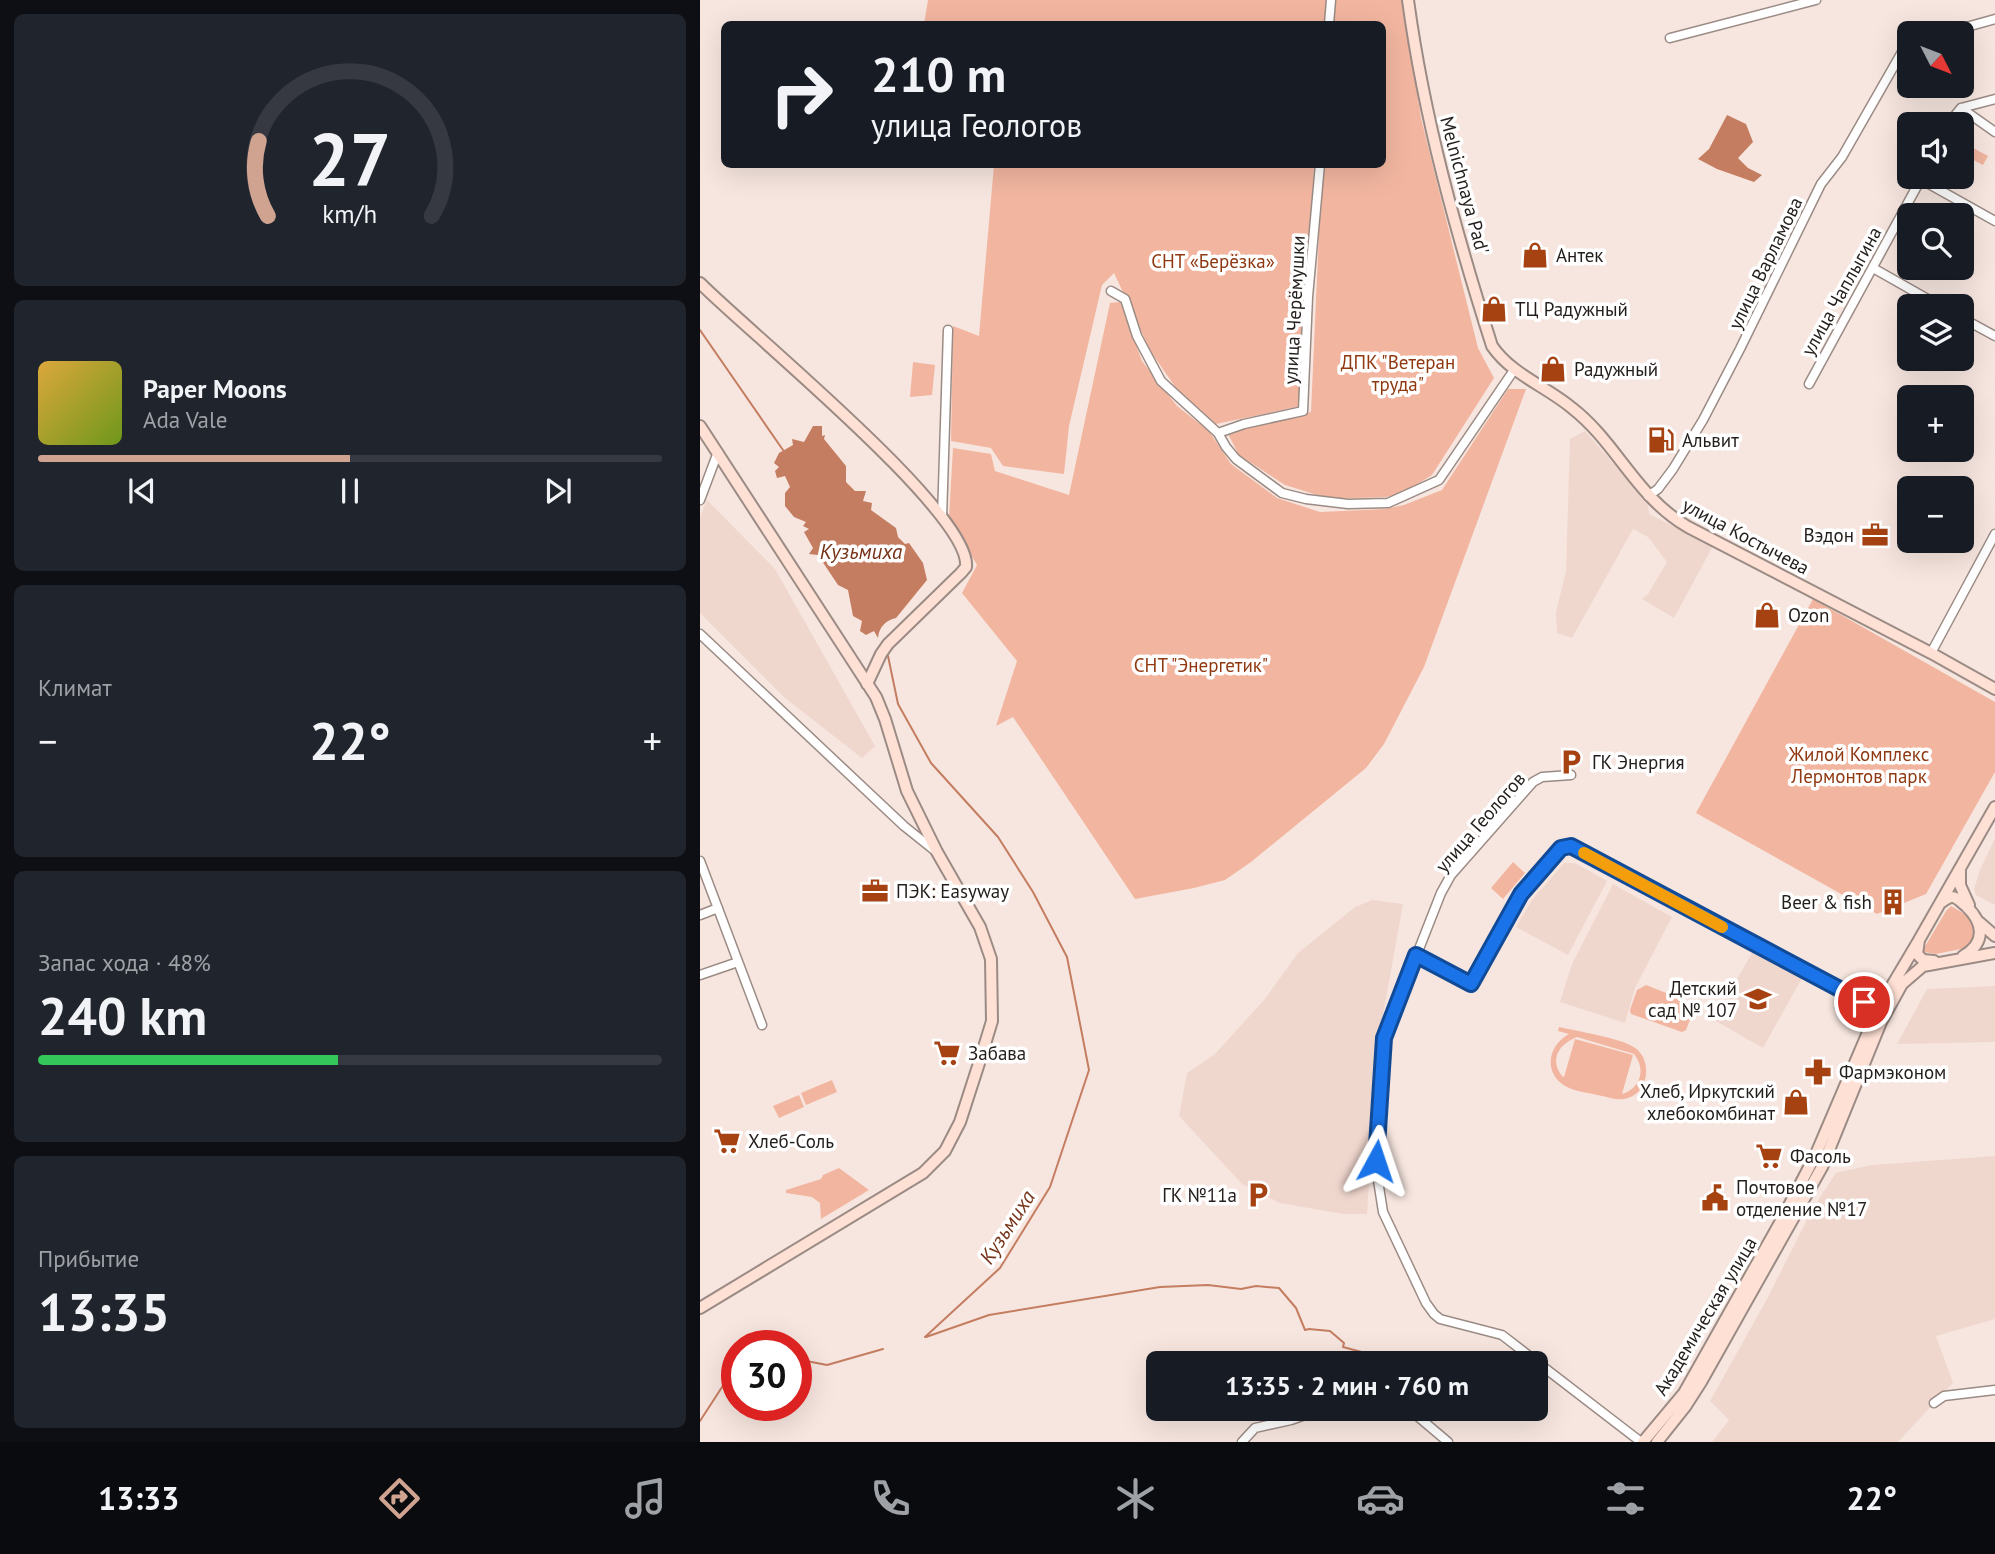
<!DOCTYPE html>
<html lang="ru">
<head>
<meta charset="utf-8">
<style>
  :root { --surface:#171b24; --page:#20242c; --text:#f1f3f6; --muted:#9ea1a6; --line:#363941; --accent:#cfa38f }
  body { margin:0; font-family:"PT Sans",sans-serif; background:var(--page); color:var(--text); height:100vh; display:flex; flex-direction:column; font-size:26px; white-space:nowrap }
  * { box-sizing:border-box; margin:0 }
  p { font-size:23px; color:var(--muted) }
  .icon { flex:none; width:38px; height:38px; fill:none; stroke:currentColor; stroke-width:2; stroke-linecap:round; stroke-linejoin:round }
  .map { position:relative; flex:1; overflow:hidden }
  .side { display:flex; flex-direction:column; gap:14px; padding:14px; background:#0d0f14; width:700px }
  .side>* { flex:none }
  .banner { position:absolute; left:21px; top:21px; width:665px; height:147px; border-radius:10px; box-shadow:0 7px 28px #0002; background:#171b24; color:var(--text); overflow:hidden }
  .needle { width:46px; rotate:132deg }
  .controls { position:absolute; left:1197px; top:21px; display:grid; gap:14px }
  .controls a { display:grid; place-items:center; width:77px; height:77px; border-radius:10px; background:var(--surface); box-shadow:0 7px 28px #0002; font-size:35px }
  .speed { position:absolute; left:21px; top:1330px; display:flex; gap:14px; font-size:35px; font-weight:700; text-align:center }
  .speed>* { display:grid; place-content:center; width:91px; height:91px; border-radius:50%; background:var(--surface); box-shadow:0 7px 28px #0002; line-height:1 }
  .speed .limit { border:10px solid #d22; background:#fff; color:#111 }
  .pin { position:absolute; display:grid; place-items:center; width:60px; height:60px; color:#fff; margin:-30px; border:4px solid #fff; border-radius:50%; box-shadow:0 2px 7px #0007 }
  .me { position:absolute; width:77px; margin:-38px; rotate:5deg; stroke-linejoin:round; filter:drop-shadow(0 0 5px #0008) }
  .turn { display:flex; align-items:center; gap:24px; height:147px; padding:0 35px; font-size:32px }
  .turn .icon { width:91px; height:91px; stroke-width:2.5 }
  .turn b { display:block; font-size:49px; line-height:60px }
  .big { font-size:52px; font-weight:700; line-height:1.1 }
  .side .widget { flex:1; display:flex; flex-direction:column; justify-content:center; gap:10px; min-width:0; padding:0 24px; border-radius:10px; background:var(--page) }
  .side .dial { align-items:center; gap:0 }
  .dial svg { height:182px; overflow:visible; fill:none; stroke:var(--line); stroke-width:7; stroke-linecap:round; text-anchor:middle }
  .dial text { fill:var(--text); stroke:none }
  .song { display:flex; align-items:center; gap:21px }
  .cover { width:84px; height:84px; border-radius:10px; background:linear-gradient(135deg,hsl(40 70% 55%),hsl(80 70% 35%)) }
  .played { height:7px; border-radius:4px; background:linear-gradient(90deg,var(--accent) 50%,var(--line) 50%) }
  .keys { display:flex; justify-content:space-around; direction:ltr }
  .heat { display:flex; justify-content:space-between; align-items:center; font-size:38px; direction:ltr }
  .charge { height:10px; border-radius:5px; background:linear-gradient(90deg,#34c759 48%,var(--line) 0) }
  .trip { position:absolute; left:446px; top:1351px; width:402px; height:70px; border-radius:10px; background:var(--surface); box-shadow:0 7px 28px #0002; font-weight:700; line-height:70px; text-align:center }
  .tabs { display:flex; height:112px; justify-content:space-around; align-items:center; background:#090b0e; color:var(--muted) }
  .tabs .icon { width:49px; height:49px }
  .tabs .on { color:var(--accent) }
  .tabs b { font-size:32px; color:var(--text) }
  main { display:flex; flex:1; min-height:0 }
  .map>svg:first-child { display:block }
</style>
</head>
<body>
<main>
<section class="side">
<div class="widget dial"><svg viewBox="0 0 100 80">
<path d="M14 69A42 42 0 1 1 86 69"/>
<path d="M14 69A42 42 0 0 1 10 36" stroke="#cfa38f"/>
<text x="50" y="56" font-size="32" font-weight="700">27</text>
<text x="50" y="72" font-size="11">km/h</text>
</svg></div>
<div class="widget">
<div class="song"><i class="cover"></i><div><b>Paper Moons</b><p>Ada Vale</p></div></div>
<div class="played"></div>
<div class="keys"><svg class="icon" aria-label="previous" viewBox="0 0 24 24"><path d="M18 5L8 12l10 7zM5 5v14"/></svg><svg class="icon" aria-label="pause" viewBox="0 0 24 24"><path d="M8 5v14M16 5v14"/></svg><svg class="icon" aria-label="next" viewBox="0 0 24 24"><path d="M6 5l10 7-10 7zM19 5v14"/></svg></div>
</div>
<div class="widget"><p>Климат</p>
<div class="heat"><a>−</a><b class="big">22°</b><a>+</a></div>
</div>
<div class="widget"><p>Запас хода · 48%</p><b class="big">240 km</b><div class="charge"></div></div>
<div class="widget"><p>Прибытие</p><b class="big">13:35</b></div>
</section>
<div class="map">
<svg width="1295" height="1442" viewBox="0 0 1295 1442">
  <rect width="100%" height="100%" fill="#f7e6df"/>
  <path fill="#f0d7ce" d="M885 431 948 503 949 514 1013 546 974 618 942 599 948 594 967 562 948 537 933 529 872 638 857 633 856 612 866 571 870 439Z
    M7 500 75 569 175 746 162 758 85 698 0 613V517Z
    M1295 838V905L1276 895 1274 889 1280 870Z
    M864 863H875L907 881 868 955 816 927 832 900Z
    M913 884 972 917 935 988 925 1023 860 1002 872 964Z
    M672 900 703 904 679 1037 667 1214H643L580 1203 542 1184 479 1116 487 1073 514 1055 564 1000 598 953 655 907Z
    M1053 951 1102 978 1063 1048 1014 1020Z
    M1295 986V1042L1197 1044 1227 989Z
    M1295 1156V1319L1236 1336 1253 1383 1198 1442H1012L1029 1420 1010 1401 1067 1299 1113 1208 1136 1173 1171 1165Z"/>
  <path fill="#f2b6a0" fill-rule="evenodd" d="M228 0H627L625 24H224Z
    M635 0H703L721 118 778 348 794 378 732 475 703 493 686 497 630 499 585 485 539 455 527 432 611 412 622 165 682 164V24H633Z
    M1262 142 1288 156 1283 165 1262 154Z
    M294 165H614L601 406 516 424 476 388 451 352 414 273 402 285 369 426 364 474 303 466 291 448 251 441 253 326 279 336Z
    M420 302 442 361 477 406 509 431 531 464 577 498 620 512 685 509 704 505 742 490 808 389H826L724 667 684 744 666 768 551 862 525 880 494 888 435 899 313 717 296 726 317 661 262 593 277 565 249 518 253 448 291 454 295 471 369 495 410 303Z
    M213 362 235 365 232 395 210 397Z
    M1113 599 1295 702V772L1226 894 1177 914 996 813Z
    M813 862 825 873 803 899 791 888Z
    M1251 906 1270 917 1277 935 1266 948 1236 954 1224 952V948L1246 911Z
    M946 985 994 1004 995 1007 986 1030 982 1032 931 1014 930 1010 937 990Z
    M859 1027C877 1031 918 1038 932 1046 953 1057 950 1091 928 1098 919 1101 911 1098 902 1096 890 1093 876 1092 865 1086 843 1073 848 1045 869 1034L858 1031ZM877 1037 934 1054C946 1069 941 1088 922 1094L933 1055 875 1039 864 1077 862 1076C849 1059 859 1044 877 1037Z
    M132 1080 137 1092 106 1105 101 1093Z
    M99 1095 104 1107 79 1118 73 1106Z
    M139 1168 169 1190 121 1219 120 1203 112 1197 86 1193V1190L121 1179 123 1175Z"/>
  <path fill="#c47d61" d="M1027 115 1046 124 1053 142 1038 158 1048 168 1062 175 1054 182 1017 169 998 159 1009 149Z
    M113 426H122V436L125 435 124 439 146 466V482L155 491H166L163 501 172 503 171 510 196 528 198 537 205 544 209 543 223 563 227 580 196 618C186 620 179 627 178 638L174 631 166 635 160 631 162 621 153 616 148 590 138 585 118 555 109 554 113 548 104 532 109 529 103 526 106 522 94 517 85 506V493L90 487 85 476 77 478 75 471 79 467 74 463 79 453 93 445 92 439 104 442Z"/>
  <g fill="none" stroke-linecap="round" stroke-linejoin="round">
    <path stroke="#c47d61" stroke-width="2" d="M0 330 83 450
      M188 656 198 704 231 763 298 837 333 892 367 957 389 1070 350 1187 300 1268 225 1337
      M226 1337 289 1315 460 1287 508 1285 541 1289 556 1286 579 1288 596 1308 605 1330 609 1329 630 1331 644 1343 643 1347 669 1354 694 1355
      M96 1359 127 1365 183 1349
      M0 1421 37 1364"/>
    <g stroke="#9b8b85" stroke-width="11">
      <path id="street" d="M629 24 631 0
        M1245 33 1295 19
        M970 38 1116 0
        M1261 108 1295 132
        M1248 124 1261 108 1295 99
        M620 164 608 297 603 411 544 424 518 433 526 447 536 459 582 493 606 499 648 504 688 503 739 480 814 370
        M1220 179 1295 221
        M1173 268 1240 306
        M411 291 425 299 437 336 461 381 518 433
        M1262 318 1295 336
        M1109 384 1222 177
        M948 496 958 489 973 469 1003 420 1040 349 1121 184 1142 157 1206 45 1209 43
        M0 500 18 452
        M242 518 248 330
        M0 634 204 826 234 850
        M1231 653 1295 534
        M871 775 842 777 833 782 751 875 741 893 684 1038 675 1161 683 1212 726 1303 734 1314 740 1319 802 1335 941 1442
        M0 861 62 1025
        M0 915 18 908
        M716 955 771 984 821 894 861 848 871 846 1178 1009
        M0 975 38 962
        M1234 1403 1244 1396 1295 1390
        M709 1409 748 1442
        M542 1442 555 1428 591 1420 622 1409"/>
    </g>
    <g stroke="#9b8b85" stroke-width="14">
      <path id="secondary" d="M708 0C724 118 756 233 792 346 812 375 846 386 872 408 917 443 936 497 988 527L1231 653 1295 689
        M0 283C45 329 272 513 266 567L261 573 188 644 181 654 167 684
        M0 426 176 697 185 719 207 791 237 852 280 927 291 959 292 1021 281 1057 260 1122 245 1151 223 1173 0 1308
        M1260 871V885L1269 905
        M1242 902C1244 900 1249 897 1252 897 1257 897 1262 903 1266 906 1284 923 1286 943 1263 956
        M1279 922 1295 936
        M1234 961 1223 960 1217 954 1219 940 1295 807
        M943 1442 984 1393 1081 1221 1116 1154 1178 1009 1219 940
        M957 1442 985 1407 1001 1382 1122 1167 1181 1022 1202 984 1223 966 1295 953"/>
    </g>
    <use href="#street" stroke="#fff" stroke-width="8"/>
    <use href="#secondary" stroke="#ffe0d4" stroke-width="10"/>
  </g>
  <g fill="none" stroke-linecap="round" stroke-linejoin="round">
    <g stroke="#114b97" stroke-width="18">
      <path id="route" d="M676 1161 684 1038 716 955 771 984 821 894 861 848 871 846 1164 1002"/>
    </g>
    <use href="#route" stroke="#1a73e8" stroke-width="12"/>
    <path stroke="#f59e0b" stroke-width="12" d="M884 853 1022 927"/>
  </g>
  <defs>
    <g id="shop-bare" transform="scale(2.1)"><path d="M-5-2.5h2.3a2.7 3.5 0 0 1 5.4 0H5L5.5 6h-11ZM-1.5-2.5h3a1.5 2.3 0 0 0-3 0Z" fill="#a64212" stroke="#fff" stroke-width="2.5" paint-order="stroke"/></g>
    <g id="fuel-bare" transform="scale(2.1)"><path d="M-5.5-6h7V0h2V4h1.3V-2.5L3-4.5l.8-.8L6-3V5H2.5V1h-1V6h-7ZM-4.2-4.7v3.2H.2V-4.7Z" fill="#a64212" stroke="#fff" stroke-width="2.5" paint-order="stroke"/></g>
    <g id="office-bare" transform="scale(2.1)"><path d="M-6-3h4V-5.5h4V-3h4V5H-6ZM-1-4.5V-3h2v-1.5ZM-6 0V1H6V0Z" fill="#a64212" stroke="#fff" stroke-width="2.5" paint-order="stroke"/></g>
    <g id="parking-bare" transform="scale(2.1)"><path d="M-3.5-5.5H1a3.5 3.5 0 0 1 0 7H-1V5.5H-3.5ZM-1-3.4V-.6H.8a1.4 1.4 0 0 0 0-2.8Z" fill="#a64212" stroke="#fff" stroke-width="2.5" paint-order="stroke"/></g>
    <g id="building-bare" transform="scale(2.1)"><path d="M-4-6H4V6H1V3H-1V6H-4ZM-2.5-4.3h1.7v1.8h-1.7ZM.8-4.3h1.7v1.8H.8ZM-2.5-1h1.7V.8h-1.7ZM.8-1h1.7V.8H.8Z" fill="#a64212" stroke="#fff" stroke-width="2.5" paint-order="stroke"/></g>
    <g id="school-bare" transform="scale(2.1)"><path d="M0-5L7-2L0 1L-7-2ZM-4 1L0 2.5L4 1V4Q0 6-4 4Z" fill="#a64212" stroke="#fff" stroke-width="2.5" paint-order="stroke"/></g>
    <g id="supermarket-bare" transform="scale(2.1)"><path d="M-6-5.5h2.5l.6 2H6L4.5 2H-2.5L-4.4-4H-6ZM-1.5 3.2a1.3 1.3 0 1 0 .1 0ZM3 3.2a1.3 1.3 0 1 0 .1 0Z" fill="#a64212" stroke="#fff" stroke-width="2.5" paint-order="stroke"/></g>
    <g id="pharmacy-bare" transform="scale(2.1)"><path d="M-2-6h4v4h4v4h-4v4h-4v-4h-4v-4h4Z" fill="#a64212" stroke="#fff" stroke-width="2.5" paint-order="stroke"/></g>
    <g id="civic-bare" transform="scale(2.1)"><path d="M-.6-6.5H3V-4.5H.6V-3L4-1V1h2V6H-6V1h2V-1L-.6-3ZM-1.2 2.5V6h2.4V2.5Z" fill="#a64212" stroke="#fff" stroke-width="2.5" paint-order="stroke"/></g>
  </defs>
  <g fill-rule="evenodd">
    <use href="#shop-bare" x="835" y="255"/>
    <use href="#shop-bare" x="794" y="309"/>
    <use href="#shop-bare" x="853" y="369"/>
    <use href="#fuel-bare" x="961" y="440"/>
    <use href="#office-bare" x="1175" y="535"/>
    <use href="#shop-bare" x="1067" y="615"/>
    <use href="#parking-bare" x="871" y="762"/>
    <use href="#office-bare" x="175" y="891"/>
    <use href="#building-bare" x="1193" y="902"/>
    <use href="#school-bare" x="1058" y="999"/>
    <use href="#supermarket-bare" x="247" y="1053"/>
    <use href="#pharmacy-bare" x="1118" y="1072"/>
    <use href="#shop-bare" x="1096" y="1102"/>
    <use href="#supermarket-bare" x="27" y="1141"/>
    <use href="#supermarket-bare" x="1069" y="1156"/>
    <use href="#parking-bare" x="558" y="1195"/>
    <use href="#civic-bare" x="1015" y="1198"/>
  </g>
  <g text-anchor="middle" dominant-baseline="central" stroke-width="7" stroke-linejoin="round" paint-order="stroke">
    <g font-size="19" fill="#231d1b" stroke="#fff">
      <text transform="translate(765 185) rotate(75)">Melnichnaya Pad'</text>
      <text transform="translate(1065 263) rotate(-64)">улица Варламова</text>
      <text transform="translate(1141 291) rotate(-61)">улица Чаплыгина</text>
      <text transform="translate(594 310) rotate(-87)">улица Черёмушки</text>
      <text transform="translate(1046 536) rotate(28)">улица Костычева</text>
      <text transform="translate(780 822) rotate(-49)">улица Геологов</text>
      <text transform="translate(1005 1316) rotate(-59)">Академическая улица</text>
    </g>
    <g font-size="19" fill="#231d1b" stroke="#fff" text-anchor="start">
      <text x="856" y="255">Антек</text>
      <text x="815" y="309">ТЦ Радужный</text>
      <text x="874" y="369">Радужный</text>
      <text x="982" y="440">Альвит</text>
      <text x="1154" y="535" text-anchor="end">Вэдон</text>
      <text x="1088" y="615">Ozon</text>
      <text x="892" y="762">ГК Энергия</text>
      <text x="196" y="891">ПЭК: Easyway</text>
      <text x="1172" y="902" text-anchor="end">Beer &amp; fish</text>
      <text x="1037" y="988" text-anchor="end">Детский<tspan x="1037" dy="22">сад № 107</tspan></text>
      <text x="268" y="1053">Забава</text>
      <text x="1139" y="1072">Фармэконом</text>
      <text x="1075" y="1091" text-anchor="end">Хлеб, Иркутский<tspan x="1075" dy="22">хлебокомбинат</tspan></text>
      <text x="48" y="1141">Хлеб-Соль</text>
      <text x="1090" y="1156">Фасоль</text>
      <text x="1036" y="1187">Почтовое<tspan x="1036" dy="22">отделение №17</tspan></text>
      <text x="537" y="1195" text-anchor="end">ГК №11а</text>
    </g>
    <g font-size="19" fill="#8f3810" stroke="#fff">
      <text x="513" y="261">СНТ «Берёзка»</text>
      <text x="698" y="362">ДПК "Ветеран<tspan x="698" dy="22">труда"</tspan></text>
      <text x="501" y="665">СНТ "Энергетик"</text>
      <text x="1159" y="754">Жилой Комплекс<tspan x="1159" dy="22">Лермонтов парк</tspan></text>
    </g>
    <g font-size="21" font-style="italic" fill="#763317" stroke="#fff">
      <text x="161" y="551">Кузьмиха</text>
      <text transform="translate(307 1227) rotate(-57)">Кузьмиха</text>
    </g>
  </g>
</svg>
<div class="controls">
<a><svg class="needle" viewBox="-14 -14 28 28"><path d="M0-13l5 13h-10z" fill="#e53935"/><path d="M0 13l5-13h-10z" fill="#9ea1a6"/></svg></a>
<a><svg class="icon" aria-label="sound" viewBox="0 0 24 24"><path d="M4 9h4l5-4v14l-5-4H4zM17 9q2 3 0 6"/></svg></a>
<a><svg class="icon" aria-label="search" viewBox="0 0 24 24"><circle cx="10" cy="10" r="6"/><path d="M15 15l6 6"/></svg></a>
<a><svg class="icon" aria-label="layers" viewBox="0 0 24 24"><path d="M12 4l9 5-9 5-9-5zM3 14l9 5 9-5"/></svg></a>
<a>+</a>
<a>−</a>
</div>
<div class="speed"><div class="limit">30</div></div>
<div class="pin" style="left:1164px;top:1002px;background:#d93025"><svg class="icon" aria-label="arrive" viewBox="0 0 24 24"><path d="M6 21V4h12l-3 4 3 4H6"/></svg></div>
<svg class="me" style="left:676px;top:1161px" viewBox="-20 -20 40 40"><path d="M0-17L14 15 0 8-14 15z" fill="#1a73e8" stroke="#fff" stroke-width="4"/></svg>
<div class="trip">13:35 · 2 мин · 760 m</div>
<div class="banner">
<div class="turn"><svg class="icon" aria-label="right" viewBox="0 0 24 24"><path d="M7 20v-9h11M14 6l5 5-5 5"/></svg><div><b>210 m</b>улица Геологов</div></div>
</div>
</div>
</main>
<nav class="tabs">
<b>13:33</b>
<svg class="icon on" aria-label="directions" viewBox="0 0 24 24"><path d="M12 3l9 9-9 9-9-9zM9 14v-3h6M13 9l2 2-2 2"/></svg>
<svg class="icon" aria-label="music" viewBox="0 0 24 24"><path d="M9 18V5l10-2v13"/><circle cx="6" cy="18" r="3"/><circle cx="16" cy="16" r="3"/></svg>
<svg class="icon" aria-label="phone" viewBox="0 0 24 24"><path d="M5 4h4l2 5-3 2q2 4 5 5l2-3 5 2v4C11 20 4 13 5 4z"/></svg>
<svg class="icon" aria-label="climate" viewBox="0 0 24 24"><path d="M12 3v18M4 7l16 10M4 17L20 7"/></svg>
<svg class="icon" aria-label="car" viewBox="0 0 24 24"><path d="M5 17H2v-5l4-1 3-4h7l3 4 3 1v5h-3M9 17h6M6 11h13"/><circle cx="7" cy="17" r="2"/><circle cx="17" cy="17" r="2"/></svg>
<svg class="icon" aria-label="filters" viewBox="0 0 24 24"><path d="M4 7h16M4 17h16"/><circle cx="9" cy="7" r="2"/><circle cx="15" cy="17" r="2"/></svg>
<b>22°</b>
</nav>
</body>
</html>
